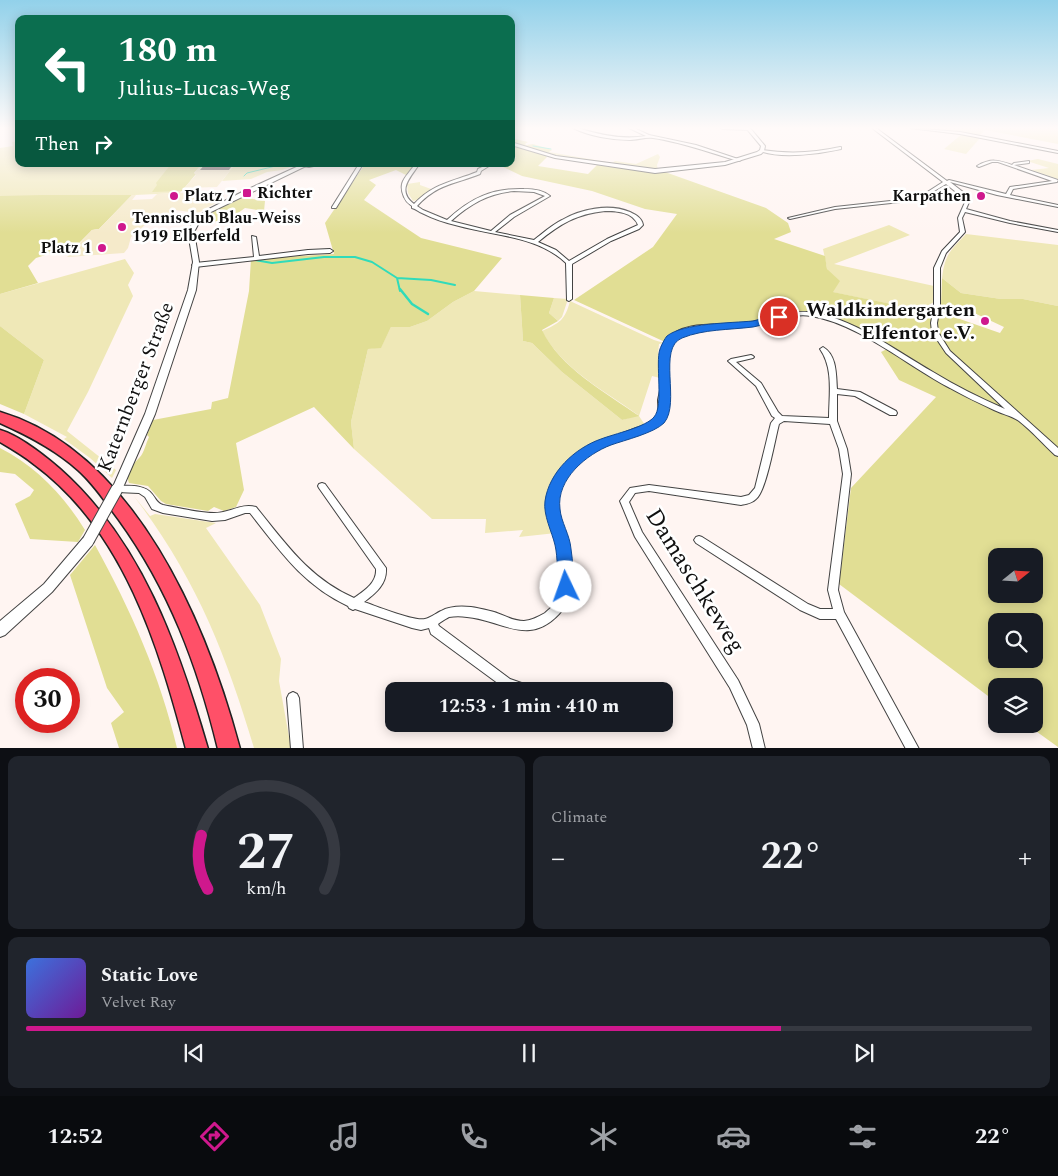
<!DOCTYPE html>
<html lang="en">
<head>
<meta charset="utf-8">
<style>
  :root { --surface:#171b24; --page:#20242c; --text:#f1f3f6; --muted:#9ea1a6; --line:#363941; --accent:#cf188d }
  body { margin:0; font-family:Spectral,serif; background:var(--page); color:var(--text); height:100vh; display:flex; flex-direction:column; font-size:19px; white-space:nowrap }
  * { box-sizing:border-box; margin:0 }
  p { font-size:16px; color:var(--muted) }
  .icon { flex:none; width:28px; height:28px; fill:none; stroke:currentColor; stroke-width:2; stroke-linecap:round; stroke-linejoin:round }
  .map { position:relative; height:748px; overflow:hidden }
  .drawer { display:flex; flex-direction:column; gap:8px; padding:8px; background:#0d0f14; flex:1 }
  .drawer>* { flex:none }
  .guide { position:absolute; left:15px; top:15px; width:500px; height:152px; border-radius:10px; box-shadow:0 2px 12px #0003; background:#0b6e4f; color:#fff; overflow:hidden }
  .needle { width:32px; rotate:72deg }
  .fabs { position:absolute; left:988px; top:548px; display:grid; gap:10px }
  .fabs a { display:grid; place-items:center; width:55px; height:55px; border-radius:10px; background:var(--surface); box-shadow:0 2px 12px #0003; font-size:25px }
  .speed { position:absolute; left:15px; top:668px; display:flex; gap:10px; font-size:25px; font-weight:700; text-align:center }
  .speed>* { display:grid; place-content:center; width:65px; height:65px; border-radius:50%; background:var(--surface); box-shadow:0 2px 12px #0003; line-height:1 }
  .speed .limit { border:8px solid #d22; background:#fff; color:#111 }
  .pin { position:absolute; display:grid; place-items:center; width:42px; height:42px; color:#fff; margin:-21px; border:2px solid #fff; border-radius:50%; box-shadow:0 1px 5px #0007 }
  .me { position:absolute; width:55px; margin:-28px; rotate:357deg; stroke-linejoin:round; filter:drop-shadow(0 0 4px #0008) }
  .turn { display:flex; align-items:center; gap:18px; height:105px; padding:0 20px; font-size:22px }
  .turn .icon { width:65px; height:65px; stroke-width:2.5 }
  .turn b { display:block; font-size:35px; line-height:42px }
  .then { display:flex; align-items:center; height:48px; padding:0 20px; background:#0003; gap:10px; font-size:19px }
  .big { font-size:38px; font-weight:700; line-height:1.1 }
  .drawer .widget { flex:1; display:flex; flex-direction:column; justify-content:center; gap:8px; min-width:0; padding:0 18px; border-radius:10px; background:var(--page) }
  .drawer .dial { align-items:center; gap:0 }
  .dial svg { height:130px; overflow:visible; fill:none; stroke:var(--line); stroke-width:7; stroke-linecap:round; text-anchor:middle }
  .dial text { fill:var(--text); stroke:none }
  .song { display:flex; align-items:center; gap:15px }
  .cover { width:60px; height:60px; border-radius:8px; background:linear-gradient(135deg,hsl(220 70% 55%),hsl(280 70% 35%)) }
  .played { height:5px; border-radius:2px; background:linear-gradient(90deg,var(--accent) 75%,var(--line) 75%) }
  .keys { display:flex; justify-content:space-around; direction:ltr }
  .heat { display:flex; justify-content:space-between; align-items:center; font-size:28px; direction:ltr }
  .drawer .tiles { flex:1; display:grid; gap:8px; grid-template-columns:1fr 1fr }
  .widget:last-child { grid-column:span 2 }
  .trip { position:absolute; left:385px; top:682px; width:288px; height:50px; border-radius:10px; background:var(--surface); box-shadow:0 2px 12px #0003; font-weight:700; line-height:50px; text-align:center }
  .dock { display:flex; height:80px; justify-content:space-around; align-items:center; background:#090b0e; color:var(--muted) }
  .dock .icon { width:35px; height:35px }
  .dock .on { color:var(--accent) }
  .dock b { font-size:22px; color:var(--text) }
  .map>svg:first-child { display:block }
</style>
</head>
<body>
<div class="map">
<svg width="1058" height="749" viewBox="0 0 1058 749">
  <rect width="100%" height="100%" fill="#fff5f2"/>
  <path fill="#efe8b7" d="M930 128H1058V144L985 130 980 135Z
    M962 134 981 137 966 154 944 149Z
    M19 141V164H200L182 185 184 188 180 193 134 195 0 209V148L13 146 12 142Z
    M549 152 612 163 615 161 636 164 658 154 660 157 657 165 658 170 546 154Z
    M1038 159 1058 164V179L1031 170 1049 168 1027 161Z
    M235 164H299L282 170 267 172 251 179 222 181Z
    M420 182V185L431 189 417 200 413 201 408 193 407 184Z
    M889 225 910 235 834 264 934 286V302L920 310 832 292 823 249Z
    M966 234 1058 245V306L1023 299H1001L961 293 942 278C945 254 950 251 966 234Z
    M125 259 134 273 128 285 133 296 88 392 67 431 116 470 112 478 90 458 64 439 67 437 24 414 44 360 0 326V294Z
    M474 291 520 295 523 341 532 343 562 372 622 420 638 415C605 391 562 369 542 331 560 323 565 320 570 301L654 340 664 343 659 344 658 353 664 356V379L652 376 639 416 645 425C606 436 551 455 548 503 548 512 554 524 556 533L519 537 523 530 485 533 486 519H432L354 449 351 422 368 349 381 347 391 327H410L427 321 453 302Z
    M554 298 568 299 562 317 558 321 549 313Z
    M133 495 150 516 155 514 216 523 206 528 260 605 281 659 279 681 291 748H254C225 651 195 576 133 495Z"/>
  <path fill="#e1de94" fill-rule="evenodd" d="M511 138 528 142 525 144 526 145 533 144 552 150 544 155 547 157 538 166 588 174 597 165 655 173 665 172 766 208 788 223 791 232 774 239 825 256 827 269 840 281 833 292 940 314 941 308 955 312 954 317 1000 333 1004 327 972 312 971 314 960 309 941 305 942 278 961 293 1001 299H1023L1058 306V747L1026 724H1034V686H996V702L839 584 851 488 936 397 899 380 881 352 889 348 836 321 814 313 805 312 785 313 760 321 712 324 688 329 665 342 574 300 653 247 677 214 645 209 592 191 522 176 497 164C505 166 513 165 516 157L511 154ZM996 556H1034V594H996ZM996 621H1034V659H996Z
    M171 164H202L194 173 196 174 182 191 152 192 157 185 156 183Z
    M365 164H415L406 175 396 170 369 180 376 185 364 200 421 238 502 258 474 291 453 302 427 321 410 327H391L381 348 368 349 351 422 354 449 314 407 236 443 244 490 236 507 224 511 214 507 208 511 166 504 161 501 148 486 129 483C125 474 134 463 140 457 144 453 146 443 149 437L147 435 153 420 211 409 212 402 228 398 249 291 251 259 334 254 325 223Z
    M42 195H132L99 229 92 230 77 245 36 258 28 266 38 283 0 294V196Z
    M241 197 265 201 264 211 245 208 231 218 198 225 206 216Z
    M520 295 554 298 549 313 558 321 542 330C560 368 605 392 639 416L622 420 562 372 532 343 523 341Z
    M0 326 44 360 24 414 0 404Z
    M0 448C36 466 64 496 85 530L78 542 30 539 15 504 30 496 34 490 15 474 0 472Z
    M95 545C131 610 160 676 177 748H119L111 723 124 712 107 688 70 575Z"/>
  <path fill="#f5eaca" d="M202 164H235L217 187 184 188 196 175 194 173Z
    M196 192 224 195 223 199 198 213 175 210 159 222 146 224 131 237 128 248 124 253 67 257 92 230 99 229 132 195H136L132 200 152 199 157 194Z"/>
  <g fill="none" stroke-linecap="round" stroke-linejoin="round">
    <path stroke="#30dbba" stroke-width="1" d="M533 146 551 149
      M244 176 247 173 284 164"/>
    <path stroke="#30dbba" stroke-width="2" d="M255 260 272 263 324 257H355L372 262 397 278 400 291
      M397 278 431 280 455 285"/>
    <path stroke="#30dbba" stroke-width="2.5" d="M400 289 412 304 428 314"/>
  </g>
  <path fill="#5a4b4e" d="M205 164H233L229 170H200Z"/>
  <g fill="none" stroke-linecap="round" stroke-linejoin="round">
    <g stroke="#434343" stroke-width="2">
      <path id="minor" d="M511 128H513V131L511 132Z
        M573 128H578C600 135 623 140 646 136L629 128H634L649 135 696 145 741 160 739 161C710 153 682 142 653 138 646 137 637 140 630 140 612 140 589 136 573 128Z
        M721 128H749L751 129 749 130 723 129Z
        M872 128H876L947 181 949 180 1006 194 1010 187 1052 181 998 162H992L979 167 977 166C991 158 998 160 1012 165L1014 163 1029 161V163L1014 165 1058 180 1057 182 1013 189 1010 195 1058 205V207L997 195 950 182 963 192 970 200 966 209 1010 221 1058 230V232L1010 223 965 212 962 218 965 232 946 253 940 268V306L937 323 938 332 950 351 1058 448V456L1055 455C1043 444 1032 431 1019 421 1012 416 1002 414 994 410 979 403 964 396 950 388 908 366 857 323 811 316 795 313 781 320 767 323 756 325 746 327 736 327 716 329 691 325 675 338 662 348 669 368 668 381 668 387 666 393 666 399 665 408 668 417 659 424 652 430 640 433 630 436 603 446 571 458 560 487 554 506 562 522 567 540 572 560 575 597 559 614 528 647 502 620 467 617 461 616 455 616 449 617 445 619 441 622 438 624L439 626 510 679 533 687 535 691H514L503 687 431 634 429 628 421 630 412 628 355 609 353 610 349 608 348 606C303 585 280 551 250 513H245L225 520 212 521 163 513 152 509 145 497 139 493 117 492 114 491 113 489 114 487 117 486C129 486 144 484 152 494 156 499 157 503 163 505 179 508 199 513 214 513 230 513 241 503 256 507 286 544 309 578 354 598 364 591 377 583 376 569L319 488 318 486 319 484 322 483 325 484 386 568C387 584 376 593 364 602 376 606 415 622 425 619 430 618 435 614 441 611 450 606 461 606 471 607 479 608 486 610 494 612 504 615 513 621 524 621 532 620 538 617 545 613 548 610 552 607 555 604 565 588 562 554 557 537 554 527 550 517 549 507 548 496 552 485 557 476 574 447 607 440 636 428 643 426 652 424 656 418 660 413 658 406 658 400 659 394 661 389 661 383 663 369 656 350 667 339 682 322 711 325 731 324 743 323 756 322 767 319 780 316 793 311 807 312 849 315 896 351 933 372 956 386 980 398 1005 409L946 353 932 332 931 323 934 306V268L942 251 960 232 958 218 966 200 946 184 919 200 835 209 790 219 788 218 835 207 918 198 943 182Z
        M840 147H841V149C819 154 781 159 760 151L762 150C788 154 814 153 840 147Z
        M303 164 309 165 323 164 309 167 302 166 301 165Z
        M359 164H363L336 208H332V207Z
        M415 164H430L418 166C409 179 397 191 414 204 434 183 452 182 477 172L478 169 488 164H492L481 171 480 174C455 184 437 184 417 206L423 210 447 220C471 198 492 188 524 189 534 189 543 190 550 196L514 217 495 232 534 240C543 233 552 225 562 220 581 209 609 203 630 212 636 215 642 218 643 225L639 229 611 241 572 264V299L569 301 567 300 566 263C538 236 495 236 459 226 446 223 434 219 422 213 419 212 416 209 412 208V206C408 203 406 202 404 197 397 181 407 177 415 164ZM514 191 534 192 545 196 510 215 491 231 451 221C470 204 489 193 514 191ZM605 211C617 211 633 212 638 225L607 239 569 261 556 250 538 242C560 224 576 214 605 211Z
        M496 164H502L504 165 502 166Z
        M252 236 256 237 259 256 308 250 330 249 333 251 330 253 308 254 195 267 192 265 195 263 254 257Z
        M823 347C837 355 836 375 837 389L860 392 896 411 897 413 896 415H890L855 396 837 394V421L847 449 851 474 838 590 844 612 919 749H906L836 619H820L800 610 696 543 694 540 696 537 699 536 702 537 808 604 820 609H833L828 590 843 474 839 449 830 424 784 421 779 424C775 439 766 492 756 499 752 503 746 504 741 505L649 491 635 493 629 502 642 532 738 680 759 724 765 749H753L747 725 730 688 635 537 620 501 630 488 649 485 741 497 749 495 755 488 771 423 775 418 772 416 756 386 728 361 731 359 751 355 753 356 754 357 753 358 736 362 761 383 778 412 782 416 829 418C829 395 834 369 820 349Z
        M293 692 297 694 299 698 303 749H291L287 698 289 694Z"/>
    </g>
    <g stroke="#434343" stroke-width="2">
      <path id="tertiary" d="M746 128H750L765 146 764 151 761 154 725 165 655 173 555 158 511 145V142L556 156 655 169 725 162 757 152 760 150 761 146Z
        M910 128 960 132 1058 151V153L960 134Z
        M303 164H310L211 212 200 221 194 232 199 262 196 290 155 414 121 492 117 493 113 492 112 489 145 414 188 290 193 262 188 232 194 220 207 210 244 191Z
        M88 536 92 537 94 541 92 545 52 592 5 635 0 637V621L44 584 84 537Z"/>
    </g>
    <g stroke="#212121" stroke-width="3">
      <path id="motorway" d="M0 412C135 452 207 625 240 749H218C198 666 169 589 119 520 106 503 94 484 78 470 56 450 27 435 0 423Z
        M0 430C20 436 45 456 60 469 142 542 178 646 208 749H186C159 646 124 531 35 465 24 456 12 449 0 442Z"/>
    </g>
    <use href="#minor" fill="#fff" fill-rule="evenodd"/>
    <use href="#tertiary" fill="#fff" fill-rule="evenodd"/>
    <use href="#motorway" fill="#ff5068" fill-rule="evenodd"/>
    <g stroke="#434343" stroke-width="13" stroke-linecap="butt">
      <path id="tertiary-bridge" d="M88 541 117 489"/>
    </g>
    <use href="#tertiary-bridge" stroke="#fff" stroke-width="11"/>
  </g>
  <linearGradient id="sky" x2="0" y2="1"><stop stop-color="#92d1ea"/><stop offset="0.55" stop-color="#fffaf9"/><stop offset="1" stop-color="#fffaf9" stop-opacity="0"/></linearGradient>
  <rect width="1058" height="233" fill="url(#sky)"/>
  <path fill="#1a73e8" stroke="#114b97" d="M779 314 782 315V319C773 322 763 325 753 327 729 330 704 329 682 338 657 348 681 403 664 423 654 433 625 440 611 445 587 454 556 479 560 509 561 522 570 535 571 549 573 561 573 574 574 587L571 592 566 594 560 592 558 587C557 574 558 558 555 545 552 532 543 515 545 501 549 472 575 448 601 439 614 434 646 427 654 417 664 406 655 363 660 349 661 346 665 338 667 336 683 323 732 323 753 321 762 319 770 316 779 314Z"/>
  <g fill="#cf188d" stroke="#fff" stroke-width="2">
    <rect x="242" y="188" width="10" height="10" rx="2.5"/>
    <circle cx="174" cy="196" r="5"/>
    <circle cx="981" cy="196" r="5"/>
    <circle cx="122" cy="227" r="5"/>
    <circle cx="102" cy="248" r="5"/>
    <circle cx="985" cy="321" r="5"/>
  </g>
  <g text-anchor="middle" dominant-baseline="central" stroke-width="5" stroke-linejoin="round" paint-order="stroke">
    <g font-size="16" font-weight="bold" fill="#101010" stroke="#fff" text-anchor="start">
      <text x="257" y="193">Richter</text>
      <text x="184" y="196">Platz 7</text>
      <text x="971" y="196" text-anchor="end">Karpathen</text>
      <text x="132" y="218">Tennisclub Blau-Weiss<tspan x="132" dy="18">1919 Elberfeld</tspan></text>
      <text x="92" y="248" text-anchor="end">Platz 1</text>
    </g>
    <g font-size="20" font-weight="bold" fill="#101010" stroke="#fff" text-anchor="end">
      <text x="975" y="310">Waldkindergarten<tspan x="975" dy="23">Elfentor e.V.</tspan></text>
    </g>
    <g font-size="20" fill="#101010" stroke="#fff">
      <text transform="translate(136 387) rotate(-69)">Katernberger Straße</text>
    </g>
    <g font-size="24" fill="#101010" stroke="#fff">
      <text transform="translate(695 581) rotate(58)">Damaschkeweg</text>
    </g>
  </g>
</svg>
<div class="fabs">
<a><svg class="needle" viewBox="-14 -14 28 28"><path d="M0-13l5 13h-10z" fill="#e53935"/><path d="M0 13l5-13h-10z" fill="#9ea1a6"/></svg></a>
<a><svg class="icon" aria-label="search" viewBox="0 0 24 24"><circle cx="10" cy="10" r="6"/><path d="M15 15l6 6"/></svg></a>
<a><svg class="icon" aria-label="layers" viewBox="0 0 24 24"><path d="M12 4l9 5-9 5-9-5zM3 14l9 5 9-5"/></svg></a>
</div>
<div class="speed"><div class="limit">30</div></div>
<div class="pin" style="left:779px;top:317px;background:#d93025"><svg class="icon" aria-label="arrive" viewBox="0 0 24 24"><path d="M6 21V4h12l-3 4 3 4H6"/></svg></div>
<svg class="me" style="left:566px;top:587px" viewBox="-20 -20 40 40"><circle r="19" fill="#fff"/><path d="M0-13L10 11 0 6-10 11z" fill="#1a73e8"/></svg>
<div class="trip">12:53 · 1 min · 410 m</div>
<div class="guide">
<div class="turn"><svg class="icon" aria-label="left" viewBox="0 0 24 24"><path d="M17 20v-9H6M10 6l-5 5 5 5"/></svg><div><b>180 m</b>Julius-Lucas-Weg</div></div>
<div class="then">Then<svg class="icon" aria-label="right" viewBox="0 0 24 24"><path d="M7 20v-9h11M14 6l5 5-5 5"/></svg></div>
</div>
</div>
<section class="drawer">
<div class="tiles">
<div class="widget dial"><svg viewBox="0 0 100 80">
<path d="M14 69A42 42 0 1 1 86 69"/>
<path d="M14 69A42 42 0 0 1 10 36" stroke="#cf188d"/>
<text x="50" y="56" font-size="32" font-weight="700">27</text>
<text x="50" y="72" font-size="11">km/h</text>
</svg></div>
<div class="widget"><p>Climate</p>
<div class="heat"><a>−</a><b class="big">22°</b><a>+</a></div>
</div>
<div class="widget">
<div class="song"><i class="cover"></i><div><b>Static Love</b><p>Velvet Ray</p></div></div>
<div class="played"></div>
<div class="keys"><svg class="icon" aria-label="previous" viewBox="0 0 24 24"><path d="M18 5L8 12l10 7zM5 5v14"/></svg><svg class="icon" aria-label="pause" viewBox="0 0 24 24"><path d="M8 5v14M16 5v14"/></svg><svg class="icon" aria-label="next" viewBox="0 0 24 24"><path d="M6 5l10 7-10 7zM19 5v14"/></svg></div>
</div>
</div>
</section>
<nav class="dock">
<b>12:52</b>
<svg class="icon on" aria-label="directions" viewBox="0 0 24 24"><path d="M12 3l9 9-9 9-9-9zM9 14v-3h6M13 9l2 2-2 2"/></svg>
<svg class="icon" aria-label="music" viewBox="0 0 24 24"><path d="M9 18V5l10-2v13"/><circle cx="6" cy="18" r="3"/><circle cx="16" cy="16" r="3"/></svg>
<svg class="icon" aria-label="phone" viewBox="0 0 24 24"><path d="M5 4h4l2 5-3 2q2 4 5 5l2-3 5 2v4C11 20 4 13 5 4z"/></svg>
<svg class="icon" aria-label="climate" viewBox="0 0 24 24"><path d="M12 3v18M4 7l16 10M4 17L20 7"/></svg>
<svg class="icon" aria-label="car" viewBox="0 0 24 24"><path d="M5 17H2v-5l4-1 3-4h7l3 4 3 1v5h-3M9 17h6M6 11h13"/><circle cx="7" cy="17" r="2"/><circle cx="17" cy="17" r="2"/></svg>
<svg class="icon" aria-label="filters" viewBox="0 0 24 24"><path d="M4 7h16M4 17h16"/><circle cx="9" cy="7" r="2"/><circle cx="15" cy="17" r="2"/></svg>
<b>22°</b>
</nav>
</body>
</html>
